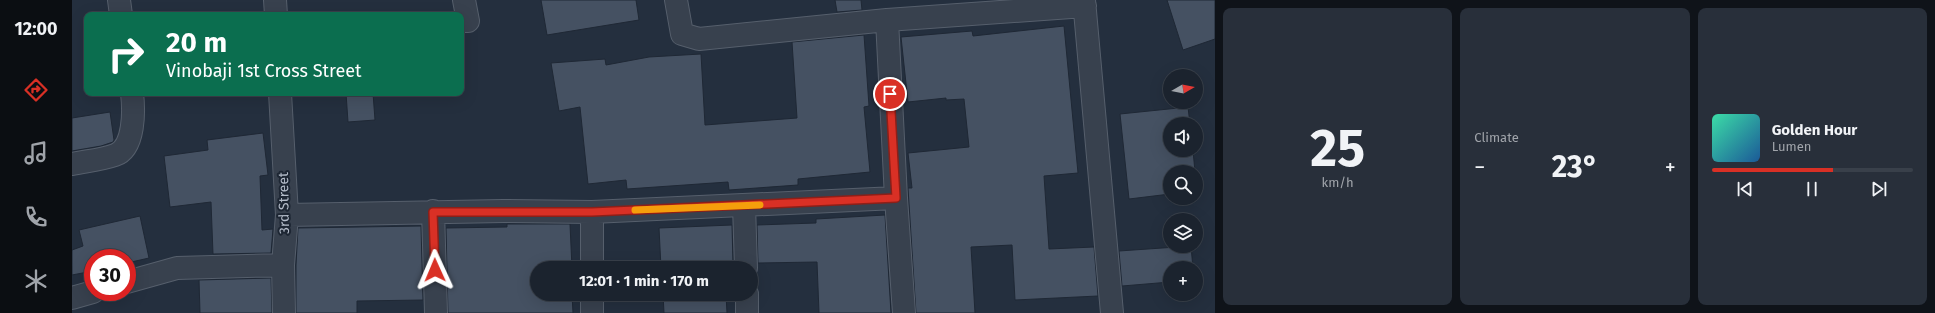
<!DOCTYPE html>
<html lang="en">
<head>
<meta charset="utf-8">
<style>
  :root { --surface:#1b232e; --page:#282f3a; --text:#f1f3f6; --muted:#a0a4aa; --line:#39404a; --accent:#d93025 }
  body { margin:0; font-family:"Fira Sans",sans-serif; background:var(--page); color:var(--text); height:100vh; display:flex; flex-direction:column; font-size:15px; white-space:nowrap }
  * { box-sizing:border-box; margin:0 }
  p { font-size:13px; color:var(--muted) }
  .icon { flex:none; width:22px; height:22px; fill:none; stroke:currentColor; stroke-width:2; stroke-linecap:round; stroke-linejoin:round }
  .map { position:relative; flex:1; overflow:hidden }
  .side { display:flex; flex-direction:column; gap:8px; padding:8px; background:#0f1319; width:720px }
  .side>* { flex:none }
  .guide { position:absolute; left:12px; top:12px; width:380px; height:84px; border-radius:8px; box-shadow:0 4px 16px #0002,0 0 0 1px var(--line); background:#0b6e4f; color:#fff; overflow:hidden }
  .needle { width:26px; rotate:81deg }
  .tools { position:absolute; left:1091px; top:69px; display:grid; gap:8px }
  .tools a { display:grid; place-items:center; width:40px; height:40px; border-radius:50%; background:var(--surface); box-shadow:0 4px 16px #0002,0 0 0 1px var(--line); font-size:20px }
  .speed { position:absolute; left:12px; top:249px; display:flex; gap:8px; font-size:20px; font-weight:700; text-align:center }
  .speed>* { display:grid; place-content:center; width:52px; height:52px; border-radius:50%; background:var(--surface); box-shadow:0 4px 16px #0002,0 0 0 1px var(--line); line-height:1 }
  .speed .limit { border:6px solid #d22; background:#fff; color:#111 }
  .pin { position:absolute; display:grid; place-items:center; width:34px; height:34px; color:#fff; margin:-17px; border:2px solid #fff; border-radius:50%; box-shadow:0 1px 4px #0007 }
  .me { position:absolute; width:44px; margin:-22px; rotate:359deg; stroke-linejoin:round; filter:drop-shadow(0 0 3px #0008) }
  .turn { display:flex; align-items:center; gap:14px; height:84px; padding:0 16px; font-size:18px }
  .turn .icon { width:52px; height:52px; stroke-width:2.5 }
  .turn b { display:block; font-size:28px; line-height:34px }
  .big { font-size:30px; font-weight:700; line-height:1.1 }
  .side .widget { flex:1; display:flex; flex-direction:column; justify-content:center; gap:6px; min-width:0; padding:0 14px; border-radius:8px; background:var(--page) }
  .side .dial { align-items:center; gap:0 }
  .dial b { font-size:52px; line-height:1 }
  .song { display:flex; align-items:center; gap:12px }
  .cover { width:48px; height:48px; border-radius:6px; background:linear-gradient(135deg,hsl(160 70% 55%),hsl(210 70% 35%)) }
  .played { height:4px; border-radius:2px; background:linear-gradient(90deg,var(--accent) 60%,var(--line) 60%) }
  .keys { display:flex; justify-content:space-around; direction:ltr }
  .heat { display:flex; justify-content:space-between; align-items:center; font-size:22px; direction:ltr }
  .side .tiles { flex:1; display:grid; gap:8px; grid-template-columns:repeat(3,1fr) }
  .trip { position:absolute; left:458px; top:261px; width:228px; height:40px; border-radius:20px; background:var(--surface); box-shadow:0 4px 16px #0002,0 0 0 1px var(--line); font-weight:700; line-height:40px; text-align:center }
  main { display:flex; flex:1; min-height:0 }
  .tabs { display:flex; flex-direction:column; width:72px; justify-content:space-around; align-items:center; background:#0b0e12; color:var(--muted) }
  .tabs .icon { width:28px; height:28px }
  .tabs .on { color:var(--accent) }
  .tabs b { font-size:18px; color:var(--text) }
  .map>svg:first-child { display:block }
</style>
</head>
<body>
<main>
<nav class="tabs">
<b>12:00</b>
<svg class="icon on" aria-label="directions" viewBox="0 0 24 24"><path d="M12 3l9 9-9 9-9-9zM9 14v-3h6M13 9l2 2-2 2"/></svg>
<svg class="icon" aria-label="music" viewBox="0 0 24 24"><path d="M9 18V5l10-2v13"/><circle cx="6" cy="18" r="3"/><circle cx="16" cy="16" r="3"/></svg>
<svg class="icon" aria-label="phone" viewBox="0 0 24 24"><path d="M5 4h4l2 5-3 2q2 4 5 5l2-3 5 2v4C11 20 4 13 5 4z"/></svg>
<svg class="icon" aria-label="climate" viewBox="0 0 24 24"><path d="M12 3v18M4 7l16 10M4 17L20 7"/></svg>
</nav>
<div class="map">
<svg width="1143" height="313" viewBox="0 0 1143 313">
  <rect width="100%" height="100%" fill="#242f3e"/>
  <path fill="#455162" stroke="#1f2835" d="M469 0H564L567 20 475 35Z
    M763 0H789L790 10 765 12Z
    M1095 0H1143V39L1111 50Z
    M992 26 1006 173 972 176 977 249 1022 247 1026 296 943 300 940 245 899 247 903 313H844L836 188H840L836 153 897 147 892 99 874 100V98L836 102 829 37 900 31 901 36Z
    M792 35 797 106 792 107 798 172 726 179V185L657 190 656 182 555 189 554 180 516 184 508 107 487 111 479 63 533 59 534 65 577 57 629 54 633 125 725 118 720 42Z
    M274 93H301L303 120 276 122Z
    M1116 107 1118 124H1098V150H1121L1123 172H1098V194L1057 199 1048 114Z
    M38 112 42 140 41 142 29 146 0 151V118Z
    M191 133 196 175 188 176 190 230 201 229 199 253 141 254 139 202 98 207 92 156 136 150 135 140Z
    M813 215 819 313H747L745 262 686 263 685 225 744 223V219Z
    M68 216 77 258 55 263V258H21V271L0 275V250L11 246 7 230Z
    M435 224H498L500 268H465V294H500L501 313H376L374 228 435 227Z
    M660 225 661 264H652V268H589L587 228Z
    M349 226 351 300 285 301V313H224V265L226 228Z
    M1119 246 1121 268H1098V282L1050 286 1047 251Z
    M199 278 200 313H128L127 280Z
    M591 294H654L655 313H592Z"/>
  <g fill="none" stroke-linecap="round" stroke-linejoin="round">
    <g stroke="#565f6c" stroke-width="24">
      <path id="minor" d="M47 0 49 15
        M203 0 204 15
        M604 0 610 34 627 39 815 20 1013 6
        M1012 0 1040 313
        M815 20 824 198 832 313
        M389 21H396L392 0
        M208 93 215 215 211 265 212 313
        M0 164C14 161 29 160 43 155 63 148 62 110 60 93
        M672 205 674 268
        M361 211 364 313
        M520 212V268
        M215 215 431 211 520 212 824 198
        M55 282 105 268 211 265
        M520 294V313
        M675 294V313
        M0 298 21 292"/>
    </g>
    <use href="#minor" stroke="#38414e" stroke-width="22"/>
  </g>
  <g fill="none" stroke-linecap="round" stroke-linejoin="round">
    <g stroke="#8d1f18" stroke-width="10">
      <path id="route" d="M363 270 361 212H520L824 198 818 94"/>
    </g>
    <use href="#route" stroke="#d93025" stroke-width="7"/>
    <path stroke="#f59e0b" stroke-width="7" d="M563 210 688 205"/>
  </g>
  <g text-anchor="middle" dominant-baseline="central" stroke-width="4" stroke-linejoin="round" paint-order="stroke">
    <g font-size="14" fill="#b4bcc9" stroke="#1d2633">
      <text transform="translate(212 203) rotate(-91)">3rd Street</text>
    </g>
  </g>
</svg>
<div class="tools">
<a><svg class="needle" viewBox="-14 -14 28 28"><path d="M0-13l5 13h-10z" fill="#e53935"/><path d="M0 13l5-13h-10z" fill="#a0a4aa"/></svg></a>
<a><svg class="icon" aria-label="sound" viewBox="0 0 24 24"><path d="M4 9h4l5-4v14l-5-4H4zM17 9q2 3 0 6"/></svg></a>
<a><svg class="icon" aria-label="search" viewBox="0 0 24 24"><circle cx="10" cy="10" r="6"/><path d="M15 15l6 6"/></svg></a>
<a><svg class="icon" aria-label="layers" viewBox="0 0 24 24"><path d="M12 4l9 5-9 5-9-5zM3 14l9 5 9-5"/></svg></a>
<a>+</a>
</div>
<div class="speed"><div class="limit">30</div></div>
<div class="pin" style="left:818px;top:94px;background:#d93025"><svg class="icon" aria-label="arrive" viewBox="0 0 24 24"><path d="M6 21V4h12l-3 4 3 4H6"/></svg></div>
<svg class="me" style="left:363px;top:270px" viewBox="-20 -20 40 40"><path d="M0-17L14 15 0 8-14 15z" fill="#d93025" stroke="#fff" stroke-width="4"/></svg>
<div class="trip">12:01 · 1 min · 170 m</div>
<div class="guide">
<div class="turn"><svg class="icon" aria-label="right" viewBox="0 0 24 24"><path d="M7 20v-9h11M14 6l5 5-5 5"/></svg><div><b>20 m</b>Vinobaji 1st Cross Street</div></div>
</div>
</div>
<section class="side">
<div class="tiles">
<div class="widget dial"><b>25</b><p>km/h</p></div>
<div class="widget"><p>Climate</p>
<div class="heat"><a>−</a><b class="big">23°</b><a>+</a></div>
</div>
<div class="widget">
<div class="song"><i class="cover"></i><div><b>Golden Hour</b><p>Lumen</p></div></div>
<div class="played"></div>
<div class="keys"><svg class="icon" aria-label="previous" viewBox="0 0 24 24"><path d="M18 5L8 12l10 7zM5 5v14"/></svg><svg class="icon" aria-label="pause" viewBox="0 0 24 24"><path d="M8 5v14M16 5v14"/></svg><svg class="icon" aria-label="next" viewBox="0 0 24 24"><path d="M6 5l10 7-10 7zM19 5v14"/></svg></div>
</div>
</div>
</section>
</main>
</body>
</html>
